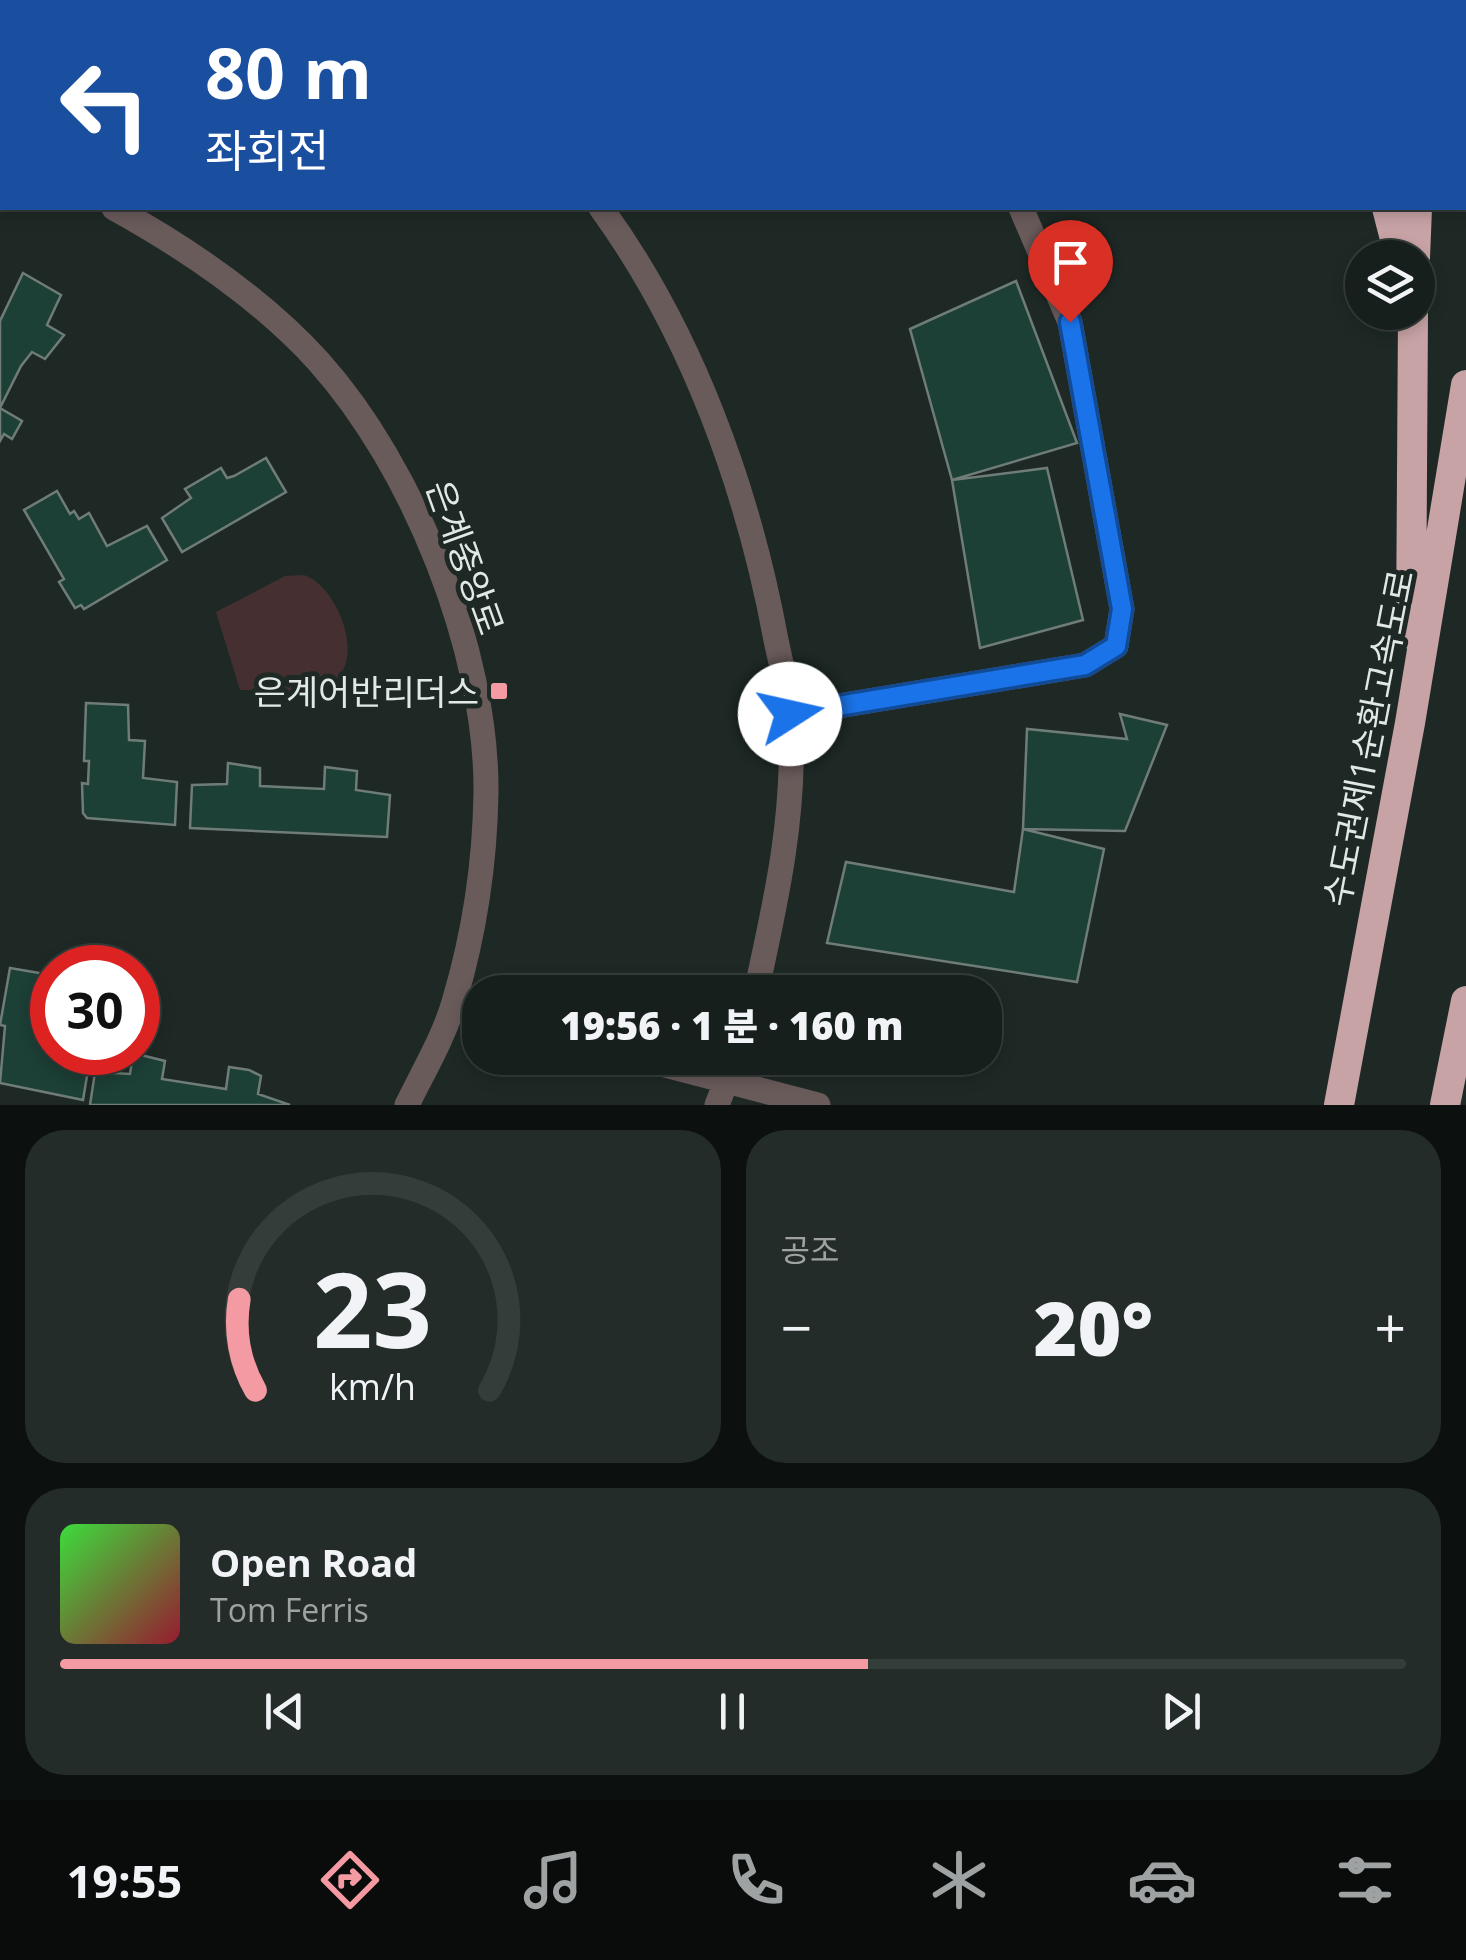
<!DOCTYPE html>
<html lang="ko">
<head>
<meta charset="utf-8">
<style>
  :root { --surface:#161f1c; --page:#232c29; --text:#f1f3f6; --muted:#9ea2a3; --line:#353d3b; --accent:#f49aa2 }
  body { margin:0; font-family:"Open Sans","Noto Sans KR",sans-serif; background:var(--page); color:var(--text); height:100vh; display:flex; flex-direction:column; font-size:38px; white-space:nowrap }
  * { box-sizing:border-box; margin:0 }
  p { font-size:32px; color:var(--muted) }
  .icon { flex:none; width:55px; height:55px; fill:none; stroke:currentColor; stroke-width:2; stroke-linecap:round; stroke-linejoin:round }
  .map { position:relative; height:1105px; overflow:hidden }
  .details { display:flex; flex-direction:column; gap:25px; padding:25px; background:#0c110f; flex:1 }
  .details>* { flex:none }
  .banner { position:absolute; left:0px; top:0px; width:1468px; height:210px; box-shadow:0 5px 15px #0003,0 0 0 2px var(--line); background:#1a4fa0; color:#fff; overflow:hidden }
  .tools { position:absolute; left:1345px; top:240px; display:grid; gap:20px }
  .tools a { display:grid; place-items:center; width:90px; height:90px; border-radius:50%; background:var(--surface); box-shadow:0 5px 15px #0003,0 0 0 2px var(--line); font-size:50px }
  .speed { position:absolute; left:30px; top:945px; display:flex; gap:20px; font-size:50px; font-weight:700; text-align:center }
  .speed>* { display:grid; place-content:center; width:130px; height:130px; border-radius:50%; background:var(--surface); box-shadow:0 5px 15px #0003,0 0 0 2px var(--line); line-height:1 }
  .speed .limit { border:15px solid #d22; background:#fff; color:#111 }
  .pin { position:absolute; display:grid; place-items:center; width:85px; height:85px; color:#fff; margin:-102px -42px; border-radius:50% 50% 50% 0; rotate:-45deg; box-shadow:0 0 10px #0007 }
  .pin .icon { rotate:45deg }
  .me { position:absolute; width:110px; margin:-55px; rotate:80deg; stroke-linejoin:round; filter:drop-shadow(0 0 8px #0008) }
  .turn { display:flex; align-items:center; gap:35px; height:210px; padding:0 40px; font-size:45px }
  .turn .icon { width:130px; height:130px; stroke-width:2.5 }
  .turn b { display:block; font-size:70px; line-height:85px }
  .big { font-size:75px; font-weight:800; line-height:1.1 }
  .details .widget { flex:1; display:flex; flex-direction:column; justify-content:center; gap:15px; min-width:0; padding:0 35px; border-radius:40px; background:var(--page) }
  .details .dial { align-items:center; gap:0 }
  .dial svg { height:260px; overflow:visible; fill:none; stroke:var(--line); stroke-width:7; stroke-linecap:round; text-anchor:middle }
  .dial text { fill:var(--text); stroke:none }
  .song { display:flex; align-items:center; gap:30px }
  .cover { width:120px; height:120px; border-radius:15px; background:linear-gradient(135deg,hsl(120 70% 55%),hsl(350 70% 35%)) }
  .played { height:10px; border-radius:5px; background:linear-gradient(90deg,var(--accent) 60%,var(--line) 60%) }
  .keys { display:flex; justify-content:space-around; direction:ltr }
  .heat { display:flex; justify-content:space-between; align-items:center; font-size:55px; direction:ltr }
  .details .tiles { flex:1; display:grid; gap:25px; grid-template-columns:1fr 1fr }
  .widget:last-child { grid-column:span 2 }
  .trip { position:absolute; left:462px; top:975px; width:540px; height:100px; border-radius:40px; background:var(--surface); box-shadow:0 5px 15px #0003,0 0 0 2px var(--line); font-weight:800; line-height:100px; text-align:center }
  .tab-bar { display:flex; height:160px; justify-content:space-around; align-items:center; background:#090c0b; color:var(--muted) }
  .tab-bar .icon { width:70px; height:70px }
  .tab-bar .selected { color:var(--accent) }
  .tab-bar b { font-size:45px; color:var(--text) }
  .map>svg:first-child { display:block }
</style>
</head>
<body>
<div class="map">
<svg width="1466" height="1105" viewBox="0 0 1466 1105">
  <rect width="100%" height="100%" fill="#1e2925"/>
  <path fill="#452f30" d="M304 575C336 585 366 657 334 681 311 698 266 690 240 690L216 612 285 576Z"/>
  <path fill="#1c3f36" stroke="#6f7c78" stroke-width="2.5" d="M23 273 61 295 47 325 64 335 45 359 32 352 21 366 0 408 22 421 12 439 4 434 0 441V321Z
    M1016 281 1077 443 952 480 910 329Z
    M266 458 286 492 182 552 162 518 191 498 185 489 221 468 227 478 234 476Z
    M1047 468 1083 620 980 648 952 480Z
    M57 491 70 514 74 511 79 519 89 513 107 546 147 526 167 560 84 609 81 605 75 608 59 582 64 579 24 510Z
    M86 703 128 705 129 740 145 741 143 778 177 782 175 825 87 818 83 813 82 783 88 784 89 761H84Z
    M1120 714 1167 725 1125 831 1023 829 1027 729 1127 739Z
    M228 763 260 768V786L324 789 325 767 357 771 356 790 390 795 387 837 190 828 192 785 227 784Z
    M1023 829 1104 849 1077 982 827 943 846 862 1014 892Z
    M10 968 51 975 47 1001 48 1010 52 1011V1052L90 1058 83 1100 0 1083 5 1026 0 1025Z
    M133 1053 165 1061 162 1079 226 1089 229 1067 249 1070 261 1076 258 1094 290 1105H90L95 1072 130 1074Z"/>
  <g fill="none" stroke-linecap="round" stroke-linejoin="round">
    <path stroke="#6a5b5b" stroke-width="25" d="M402 0 405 2
      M900 0 902 2
      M31 2V0
      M0 146 2 135
      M0 165 2 166
      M114 208C188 249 262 299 319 362 413 467 487 650 486 792 485 861 474 935 454 1002 444 1037 423 1072 407 1105
      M601 208C692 333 748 489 776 640 781 664 788 690 790 715 797 808 776 902 756 992
      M790 714 1085 665 1116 646 1122 609 1070 322 1021 208
      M638 1058 818 1105
      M717 1105 735 1058"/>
    <path stroke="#c8a3a5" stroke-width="30" d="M1320 0 1321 2
      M1423 0V2
      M1387 208 1400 258
      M1415 258 1417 208
      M1411 634 1413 312
      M1339 1105 1410 723 1466 385
      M1445 1105 1466 1001"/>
  </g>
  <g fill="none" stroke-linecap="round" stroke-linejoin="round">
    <g stroke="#114b97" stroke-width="25">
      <path id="route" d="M790 714 1085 665 1116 646 1122 609 1070 322"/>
    </g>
    <use href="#route" stroke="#1a73e8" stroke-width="18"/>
  </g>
  <rect fill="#f49aa2" stroke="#1e2925" stroke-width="4" x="489" y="681" width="20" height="20" rx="5"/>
  <g text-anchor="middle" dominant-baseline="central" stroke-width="10" stroke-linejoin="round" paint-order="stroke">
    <g font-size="35" fill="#e1e8e5" stroke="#1e2925">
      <text transform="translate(466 557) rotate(70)">은계중앙로</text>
      <text transform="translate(1368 738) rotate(-79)">수도권제1순환고속도로</text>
    </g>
    <g font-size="35" fill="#e1e8e5" stroke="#1e2925" text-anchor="end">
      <text x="479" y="691">은계어반리더스</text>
    </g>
  </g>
</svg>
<div class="tools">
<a><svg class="icon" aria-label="layers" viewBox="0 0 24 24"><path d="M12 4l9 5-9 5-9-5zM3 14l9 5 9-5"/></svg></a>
</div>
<div class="speed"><div class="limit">30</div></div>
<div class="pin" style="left:1070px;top:322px;background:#d93025"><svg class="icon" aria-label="arrive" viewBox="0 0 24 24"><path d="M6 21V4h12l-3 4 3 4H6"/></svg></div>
<svg class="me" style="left:790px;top:714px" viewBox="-20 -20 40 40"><circle r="19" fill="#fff"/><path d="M0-13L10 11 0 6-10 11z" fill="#1a73e8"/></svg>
<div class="trip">19:56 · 1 분 · 160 m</div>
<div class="banner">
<div class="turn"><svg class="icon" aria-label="left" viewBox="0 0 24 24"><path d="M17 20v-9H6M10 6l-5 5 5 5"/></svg><div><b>80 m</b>좌회전</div></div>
</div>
</div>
<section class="details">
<div class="tiles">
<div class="widget dial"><svg viewBox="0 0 100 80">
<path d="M14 69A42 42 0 1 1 86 69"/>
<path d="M14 69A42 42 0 0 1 9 41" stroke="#f49aa2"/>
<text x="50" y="56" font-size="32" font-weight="700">23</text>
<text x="50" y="72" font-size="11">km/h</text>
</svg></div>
<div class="widget"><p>공조</p>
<div class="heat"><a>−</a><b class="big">20°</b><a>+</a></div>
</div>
<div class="widget">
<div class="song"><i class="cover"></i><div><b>Open Road</b><p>Tom Ferris</p></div></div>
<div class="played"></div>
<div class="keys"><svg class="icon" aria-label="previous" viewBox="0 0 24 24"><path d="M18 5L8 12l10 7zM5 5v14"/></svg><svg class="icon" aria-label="pause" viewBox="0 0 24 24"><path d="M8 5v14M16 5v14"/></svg><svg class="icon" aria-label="next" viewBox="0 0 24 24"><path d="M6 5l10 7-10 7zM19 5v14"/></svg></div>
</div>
</div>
</section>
<nav class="tab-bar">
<b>19:55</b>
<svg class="icon selected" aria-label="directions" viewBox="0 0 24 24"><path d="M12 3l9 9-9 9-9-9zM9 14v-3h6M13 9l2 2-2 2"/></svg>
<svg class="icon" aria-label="music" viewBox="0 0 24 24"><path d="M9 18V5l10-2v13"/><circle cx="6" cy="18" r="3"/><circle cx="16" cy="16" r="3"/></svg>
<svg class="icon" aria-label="phone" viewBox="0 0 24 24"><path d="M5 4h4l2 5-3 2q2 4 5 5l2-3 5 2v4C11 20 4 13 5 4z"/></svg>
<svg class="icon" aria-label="climate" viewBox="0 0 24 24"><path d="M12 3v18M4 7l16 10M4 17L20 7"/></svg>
<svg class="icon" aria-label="car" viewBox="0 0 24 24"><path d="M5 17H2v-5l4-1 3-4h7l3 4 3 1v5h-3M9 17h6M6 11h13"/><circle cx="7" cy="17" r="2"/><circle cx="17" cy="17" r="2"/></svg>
<svg class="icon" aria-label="filters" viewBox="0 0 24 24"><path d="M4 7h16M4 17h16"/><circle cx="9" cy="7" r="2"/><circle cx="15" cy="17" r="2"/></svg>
</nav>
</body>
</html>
